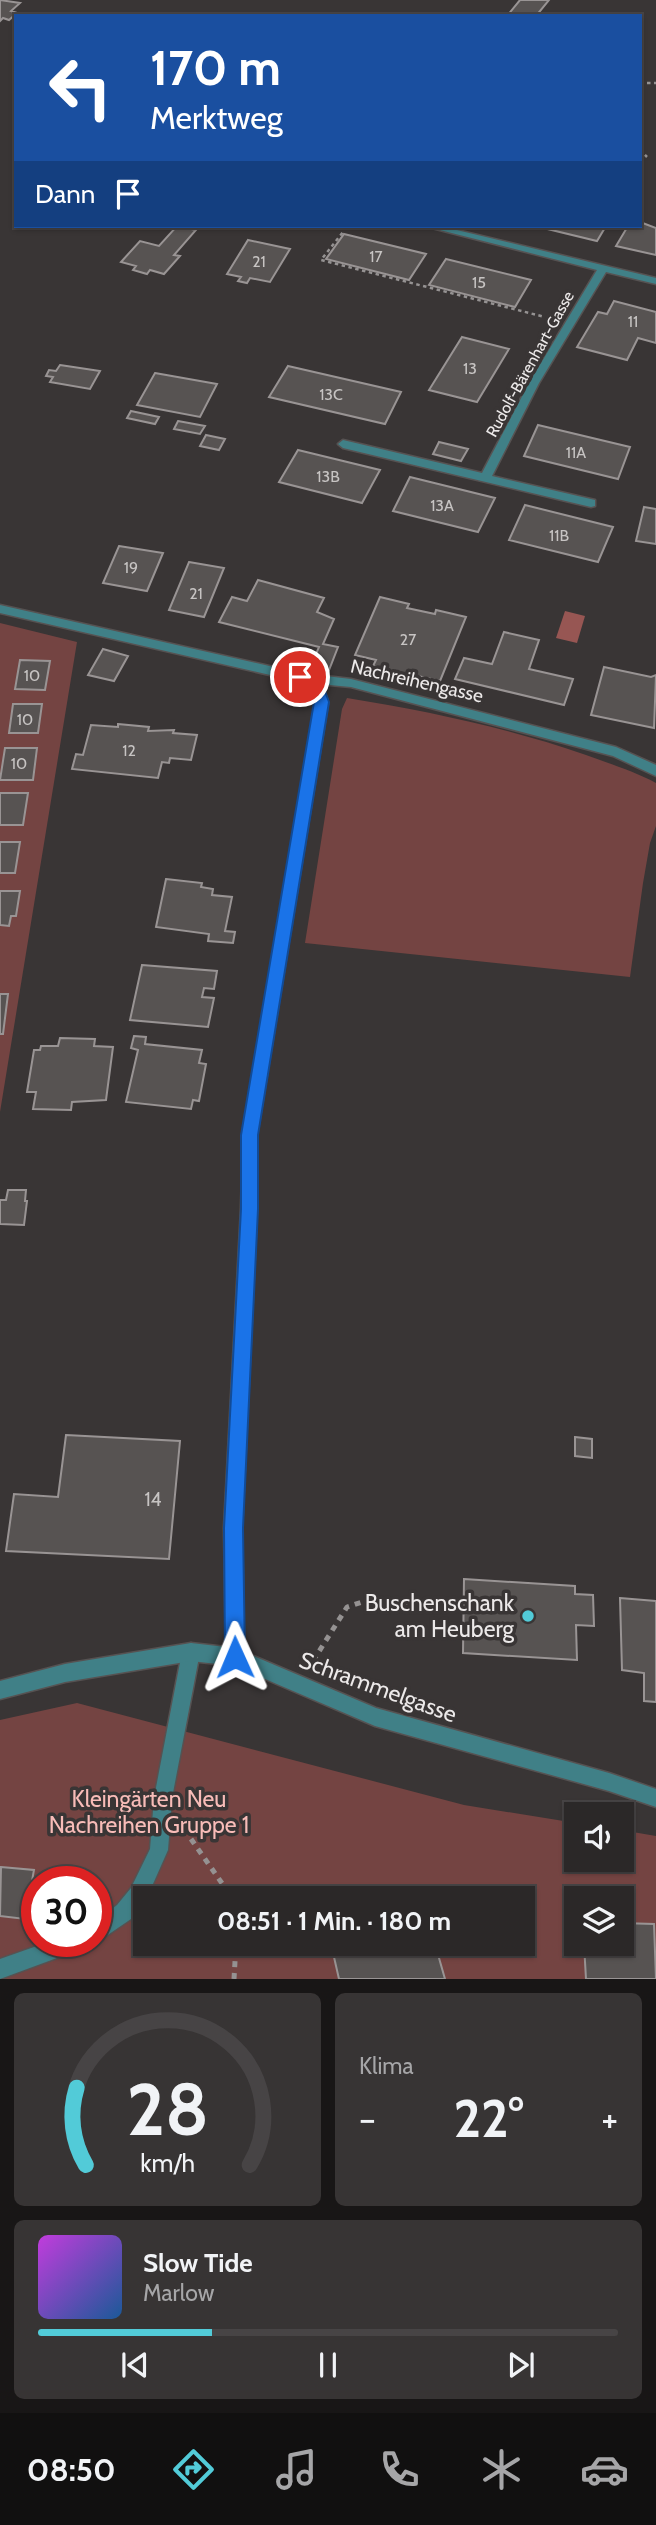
<!DOCTYPE html>
<html lang="de">
<head>
<meta charset="utf-8">
<style>
  :root { --surface:#2b2828; --page:#373434; --text:#f1f3f6; --muted:#a6a6a8; --line:#474445; --accent:#52cbd8 }
  body { margin:0; font-family:Cabin,sans-serif; background:var(--page); color:var(--text); height:100vh; display:flex; flex-direction:column; font-size:26px; white-space:nowrap }
  * { box-sizing:border-box; margin:0 }
  p { font-size:23px; color:var(--muted) }
  .icon { flex:none; width:38px; height:38px; fill:none; stroke:currentColor; stroke-width:2; stroke-linecap:round; stroke-linejoin:round }
  .map { position:relative; height:1979px; overflow:hidden }
  .panel { display:flex; flex-direction:column; gap:14px; padding:14px; background:#181616; flex:1 }
  .panel>* { flex:none }
  .banner { position:absolute; left:14px; top:14px; width:628px; height:214px; border-radius:0px; box-shadow:0 2px 5px #0004,0 0 0 2px var(--line); background:#1a4fa0; color:#fff; overflow:hidden }
  .tools { position:absolute; left:564px; top:1802px; display:grid; gap:14px }
  .tools a { display:grid; place-items:center; width:70px; height:70px; border-radius:0px; background:var(--surface); box-shadow:0 2px 5px #0004,0 0 0 2px var(--line); font-size:35px }
  .speed { position:absolute; left:21px; top:1866px; display:flex; gap:14px; font-size:35px; font-weight:700; text-align:center }
  .speed>* { display:grid; place-content:center; width:91px; height:91px; border-radius:50%; background:var(--surface); box-shadow:0 2px 5px #0004,0 0 0 2px var(--line); line-height:1 }
  .speed .limit { border:10px solid #d22; background:#fff; color:#111 }
  .pin { position:absolute; display:grid; place-items:center; width:60px; height:60px; color:#fff; margin:-30px; border:4px solid #fff; border-radius:50%; box-shadow:0 2px 7px #0007 }
  .me { position:absolute; width:77px; margin:-38px; rotate:359deg; stroke-linejoin:round; filter:drop-shadow(0 0 5px #0008) }
  .turn { display:flex; align-items:center; gap:24px; height:147px; padding:0 21px; font-size:32px }
  .turn .icon { width:91px; height:91px; stroke-width:2.5 }
  .turn b { display:block; font-size:49px; line-height:60px }
  .then { display:flex; align-items:center; height:66px; padding:0 21px; background:#0003; gap:14px; font-size:26px }
  .big { font-size:52px; font-weight:800; line-height:1.1 }
  .panel .widget { flex:1; display:flex; flex-direction:column; justify-content:center; gap:10px; min-width:0; padding:0 24px; border-radius:10px; background:var(--page) }
  .panel .dial { align-items:center; gap:0 }
  .dial svg { height:182px; overflow:visible; fill:none; stroke:var(--line); stroke-width:7; stroke-linecap:round; text-anchor:middle }
  .dial text { fill:var(--text); stroke:none }
  .song { display:flex; align-items:center; gap:21px }
  .cover { width:84px; height:84px; border-radius:10px; background:linear-gradient(135deg,hsl(290 70% 55%),hsl(210 70% 35%)) }
  .played { height:7px; border-radius:4px; background:linear-gradient(90deg,var(--accent) 30%,var(--line) 30%) }
  .keys { display:flex; justify-content:space-around; direction:ltr }
  .heat { display:flex; justify-content:space-between; align-items:center; font-size:38px; direction:ltr }
  .panel .tiles { flex:1; display:grid; gap:14px; grid-template-columns:1fr 1fr }
  .widget:last-child { grid-column:span 2 }
  .trip { position:absolute; left:133px; top:1886px; width:402px; height:70px; border-radius:0px; background:var(--surface); box-shadow:0 2px 5px #0004,0 0 0 2px var(--line); font-weight:800; line-height:70px; text-align:center }
  .tabs { display:flex; height:112px; justify-content:space-around; align-items:center; background:#111010; color:var(--muted) }
  .tabs .icon { width:49px; height:49px }
  .tabs .selected { color:var(--accent) }
  .tabs b { font-size:32px; color:var(--text) }
  .map>svg:first-child { display:block }
</style>
</head>
<body>
<div class="map">
<svg width="656" height="1979" viewBox="0 0 656 1979">
  <rect width="100%" height="100%" fill="#393535"/>
  <path fill="#744442" fill-rule="evenodd" d="M0 623 77 642 0 1112Z
    M347 698C428 711 508 728 586 755 610 764 634 771 656 783V826L650 843 643 883 630 977 305 943 342 709Z
    M77 1703 464 1805 576 1823V1860H621V1830L656 1836V1979H0V1720ZM37 1881H96V1941H37ZM145 1899H523V1944H145ZM576 1899H621V1944H576Z"/>
  <path fill="#975653" d="M565 611 585 616 577 643 556 638Z"/>
  <path fill="#575352" stroke="#999494" stroke-width="2" d="M0 0 20 3 11 11 17 13 9 20 3 18 0 21Z
    M520 0H549L536 16H507Z
    M640 222 656 228V255L616 246 628 226H640Z
    M177 226 196 230 174 255 180 256 164 274 150 270 147 274 133 270 136 266 121 262 140 241 159 246Z
    M535 226H606L597 241Z
    M344 234 426 254 409 280 326 259Z
    M248 240 290 249 270 282 250 278 247 283 238 281 241 277 227 274Z
    M446 259 531 280 515 307 429 285Z
    M614 301 656 312V343L638 338 627 360 577 347 598 312 607 314Z
    M462 337 509 349 477 402 429 390Z
    M60 365 100 371 90 389 50 382 53 377 46 376 49 370 56 371Z
    M288 366 401 392 385 424 269 397Z
    M155 373 217 384 200 417 137 405Z
    M131 411 159 417 155 424 127 418Z
    M178 421 205 426 200 434 174 429Z
    M538 425 630 447 618 479 524 456Z
    M206 435 225 439 219 450 200 446Z
    M439 442 468 449 461 461 433 454Z
    M298 450 380 470 362 503 279 482Z
    M410 477 495 498 478 532 393 511Z
    M525 505 613 527 598 562 509 540Z
    M644 507 656 509V544L636 541Z
    M119 546 163 553 147 591 103 583Z
    M189 562 224 568 204 617 169 610Z
    M258 580 324 598 317 612 334 619 323 644 338 647 329 670 311 666 319 647 219 622 232 597 247 601Z
    M380 597 409 604 407 608 435 614 436 610 466 617 440 681 373 666 376 660 355 655Z
    M504 632 539 640 529 669 573 679 564 705 455 679 464 658 492 664Z
    M103 649 128 656 114 681 88 675Z
    M20 660 50 661 45 690 15 689Z
    M604 667 651 677 656 675 654 728 591 715Z
    M13 704H42L38 733H9Z
    M118 724 149 727 148 731 174 730 173 733 197 735 191 760 170 758 169 763 162 762 158 778 72 769 76 754 83 755 91 725 118 727Z
    M5 748H37L33 780H0Z
    M0 793H28L23 825H0Z
    M0 842H20L15 873H0Z
    M166 879 202 883 201 887 213 889 212 895 232 897 225 931 235 932 233 943 208 941 209 934 156 927Z
    M0 891H20L16 916H11L9 926 0 925Z
    M142 965 217 971 214 989 204 988 202 997 214 998 208 1027 130 1020Z
    M0 994H8L3 1034H0Z
    M134 1036 146 1037 145 1044 202 1050 199 1063 206 1064 199 1101 193 1100 191 1109 126 1102 138 1050 131 1048Z
    M60 1038 95 1039 94 1046 113 1047 106 1100 72 1102 71 1110 33 1109 36 1092H27L34 1050H40L41 1046H58Z
    M8 1190H26L25 1201H27L24 1225 0 1224V1200H6Z
    M66 1435 180 1441 169 1559 6 1551 14 1494 58 1497Z
    M575 1437 592 1439V1458L575 1456Z
    M464 1579 575 1586V1594L593 1595 594 1626 576 1625 577 1660 463 1653Z
    M620 1598 656 1601V1702L644 1701V1673L622 1670Z
    M1 1867 34 1870 25 1919 0 1916Z
    M621 1923 654 1924 656 1979H586L584 1944H621Z
    M331 1944H435L445 1979H339Z"/>
  <g fill="none" stroke-linecap="round" stroke-linejoin="round">
    <g stroke="#565252" stroke-width="3">
      <path id="lane" d="M191 1643 197 1646 200 1652 172 1798 168 1850 145 1902 131 1919 96 1943 91 1941H96V1921L117 1905 131 1888 150 1849 154 1798 182 1652 185 1646Z
        M51 1941H87L84 1948 0 1979V1959Z"/>
    </g>
    <g stroke="#565252" stroke-width="3">
      <path id="street" d="M424 226H440L656 278V284L606 272 539 383 492 476 595 500V506L591 507 343 448 338 444 343 440 482 473 529 383 597 270Z
        M0 605 300 673 351 679 616 747 656 765V776L613 756 351 687 319 684 324 689 328 703 257 1135V1209L242 1528 244 1652 376 1708 609 1773 656 1789V1807L609 1791 375 1726 235 1666 191 1661 65 1682 0 1699V1681L65 1664 191 1643 226 1647 224 1528 241 1209 243 1135 316 703 313 691 296 681 0 613Z"/>
    </g>
    <path stroke="#959292" stroke-width="2.5" stroke-dasharray="3.5 3.5" stroke-linecap="butt" d="M640 83H656
      M640 150 647 157
      M342 226 343 232 321 260 545 317"/>
    <path stroke="#959292" stroke-width="5" stroke-dasharray="6 6" stroke-linecap="butt" d="M313 1661 347 1607 371 1599 463 1607
      M191 1839 233 1899
      M234 1979 236 1944"/>
    <use href="#lane" fill="#408087" fill-rule="evenodd"/>
    <use href="#street" fill="#408087" fill-rule="evenodd"/>
  </g>
  <path fill="#1a73e8" stroke="#114b97" stroke-width="2" d="M300 672 323 686 329 702 258 1135V1209L243 1528 245 1657 242 1665 235 1668 228 1665 225 1657 224 1528 241 1209V1135L314 702 311 692 293 677Z"/>
  <circle fill="#52cbd8" stroke="#393535" stroke-width="2.5" cx="528" cy="1616" r="7"/>
  <g text-anchor="middle" dominant-baseline="central" stroke-width="7" stroke-linejoin="round" paint-order="stroke">
    <g font-size="16" fill="#c7c4c3">
      <text x="376" y="256">17</text>
      <text x="259" y="261">21</text>
      <text x="479" y="282">15</text>
      <text x="633" y="321">11</text>
      <text x="470" y="368">13</text>
      <text x="331" y="394">13C</text>
      <text x="576" y="452">11A</text>
      <text x="328" y="476">13B</text>
      <text x="442" y="505">13A</text>
      <text x="559" y="535">11B</text>
      <text x="131" y="567">19</text>
      <text x="196" y="593">21</text>
      <text x="408" y="639">27</text>
      <text x="32" y="675">10</text>
      <text x="25" y="719">10</text>
      <text x="129" y="750">12</text>
      <text x="19" y="763">10</text>
    </g>
    <g font-size="16" fill="#ece9e9" stroke="#393535">
      <text transform="translate(530 364) rotate(-61)">Rudolf-Bärenhart-Gasse</text>
    </g>
    <g font-size="19" fill="#ece9e9" stroke="#393535">
      <text transform="translate(417 681) rotate(13)">Nachreihengasse</text>
    </g>
    <g font-size="19" fill="#c7c4c3">
      <text x="153" y="1499">14</text>
    </g>
    <g font-size="23" fill="#ece9e9" stroke="#393535" text-anchor="end">
      <text x="514" y="1603">Buschenschank<tspan x="514" dy="26">am Heuberg</tspan></text>
    </g>
    <g font-size="23" fill="#ece9e9" stroke="#393535">
      <text transform="translate(378 1687) rotate(20)">Schrammelgasse</text>
    </g>
    <g font-size="23" fill="#f8bcb8" stroke="#393535">
      <text x="149" y="1799">Kleingärten Neu<tspan x="149" dy="26">Nachreihen Gruppe 1</tspan></text>
    </g>
  </g>
</svg>
<div class="tools">
<a><svg class="icon" aria-label="sound" viewBox="0 0 24 24"><path d="M4 9h4l5-4v14l-5-4H4zM17 9q2 3 0 6"/></svg></a>
<a><svg class="icon" aria-label="layers" viewBox="0 0 24 24"><path d="M12 4l9 5-9 5-9-5zM3 14l9 5 9-5"/></svg></a>
</div>
<div class="speed"><div class="limit">30</div></div>
<div class="pin" style="left:300px;top:677px;background:#d93025"><svg class="icon" aria-label="arrive" viewBox="0 0 24 24"><path d="M6 21V4h12l-3 4 3 4H6"/></svg></div>
<svg class="me" style="left:235px;top:1657px" viewBox="-20 -20 40 40"><path d="M0-17L14 15 0 8-14 15z" fill="#1a73e8" stroke="#fff" stroke-width="4"/></svg>
<div class="trip">08:51 · 1 Min. · 180 m</div>
<div class="banner">
<div class="turn"><svg class="icon" aria-label="left" viewBox="0 0 24 24"><path d="M17 20v-9H6M10 6l-5 5 5 5"/></svg><div><b>170 m</b>Merktweg</div></div>
<div class="then">Dann<svg class="icon" aria-label="arrive" viewBox="0 0 24 24"><path d="M6 21V4h12l-3 4 3 4H6"/></svg></div>
</div>
</div>
<section class="panel">
<div class="tiles">
<div class="widget dial"><svg viewBox="0 0 100 80">
<path d="M14 69A42 42 0 1 1 86 69"/>
<path d="M14 69A42 42 0 0 1 10 35" stroke="#52cbd8"/>
<text x="50" y="56" font-size="32" font-weight="700">28</text>
<text x="50" y="72" font-size="11">km/h</text>
</svg></div>
<div class="widget"><p>Klima</p>
<div class="heat"><a>−</a><b class="big">22°</b><a>+</a></div>
</div>
<div class="widget">
<div class="song"><i class="cover"></i><div><b>Slow Tide</b><p>Marlow</p></div></div>
<div class="played"></div>
<div class="keys"><svg class="icon" aria-label="previous" viewBox="0 0 24 24"><path d="M18 5L8 12l10 7zM5 5v14"/></svg><svg class="icon" aria-label="pause" viewBox="0 0 24 24"><path d="M8 5v14M16 5v14"/></svg><svg class="icon" aria-label="next" viewBox="0 0 24 24"><path d="M6 5l10 7-10 7zM19 5v14"/></svg></div>
</div>
</div>
</section>
<nav class="tabs">
<b>08:50</b>
<svg class="icon selected" aria-label="directions" viewBox="0 0 24 24"><path d="M12 3l9 9-9 9-9-9zM9 14v-3h6M13 9l2 2-2 2"/></svg>
<svg class="icon" aria-label="music" viewBox="0 0 24 24"><path d="M9 18V5l10-2v13"/><circle cx="6" cy="18" r="3"/><circle cx="16" cy="16" r="3"/></svg>
<svg class="icon" aria-label="phone" viewBox="0 0 24 24"><path d="M5 4h4l2 5-3 2q2 4 5 5l2-3 5 2v4C11 20 4 13 5 4z"/></svg>
<svg class="icon" aria-label="climate" viewBox="0 0 24 24"><path d="M12 3v18M4 7l16 10M4 17L20 7"/></svg>
<svg class="icon" aria-label="car" viewBox="0 0 24 24"><path d="M5 17H2v-5l4-1 3-4h7l3 4 3 1v5h-3M9 17h6M6 11h13"/><circle cx="7" cy="17" r="2"/><circle cx="17" cy="17" r="2"/></svg>
</nav>
</body>
</html>
